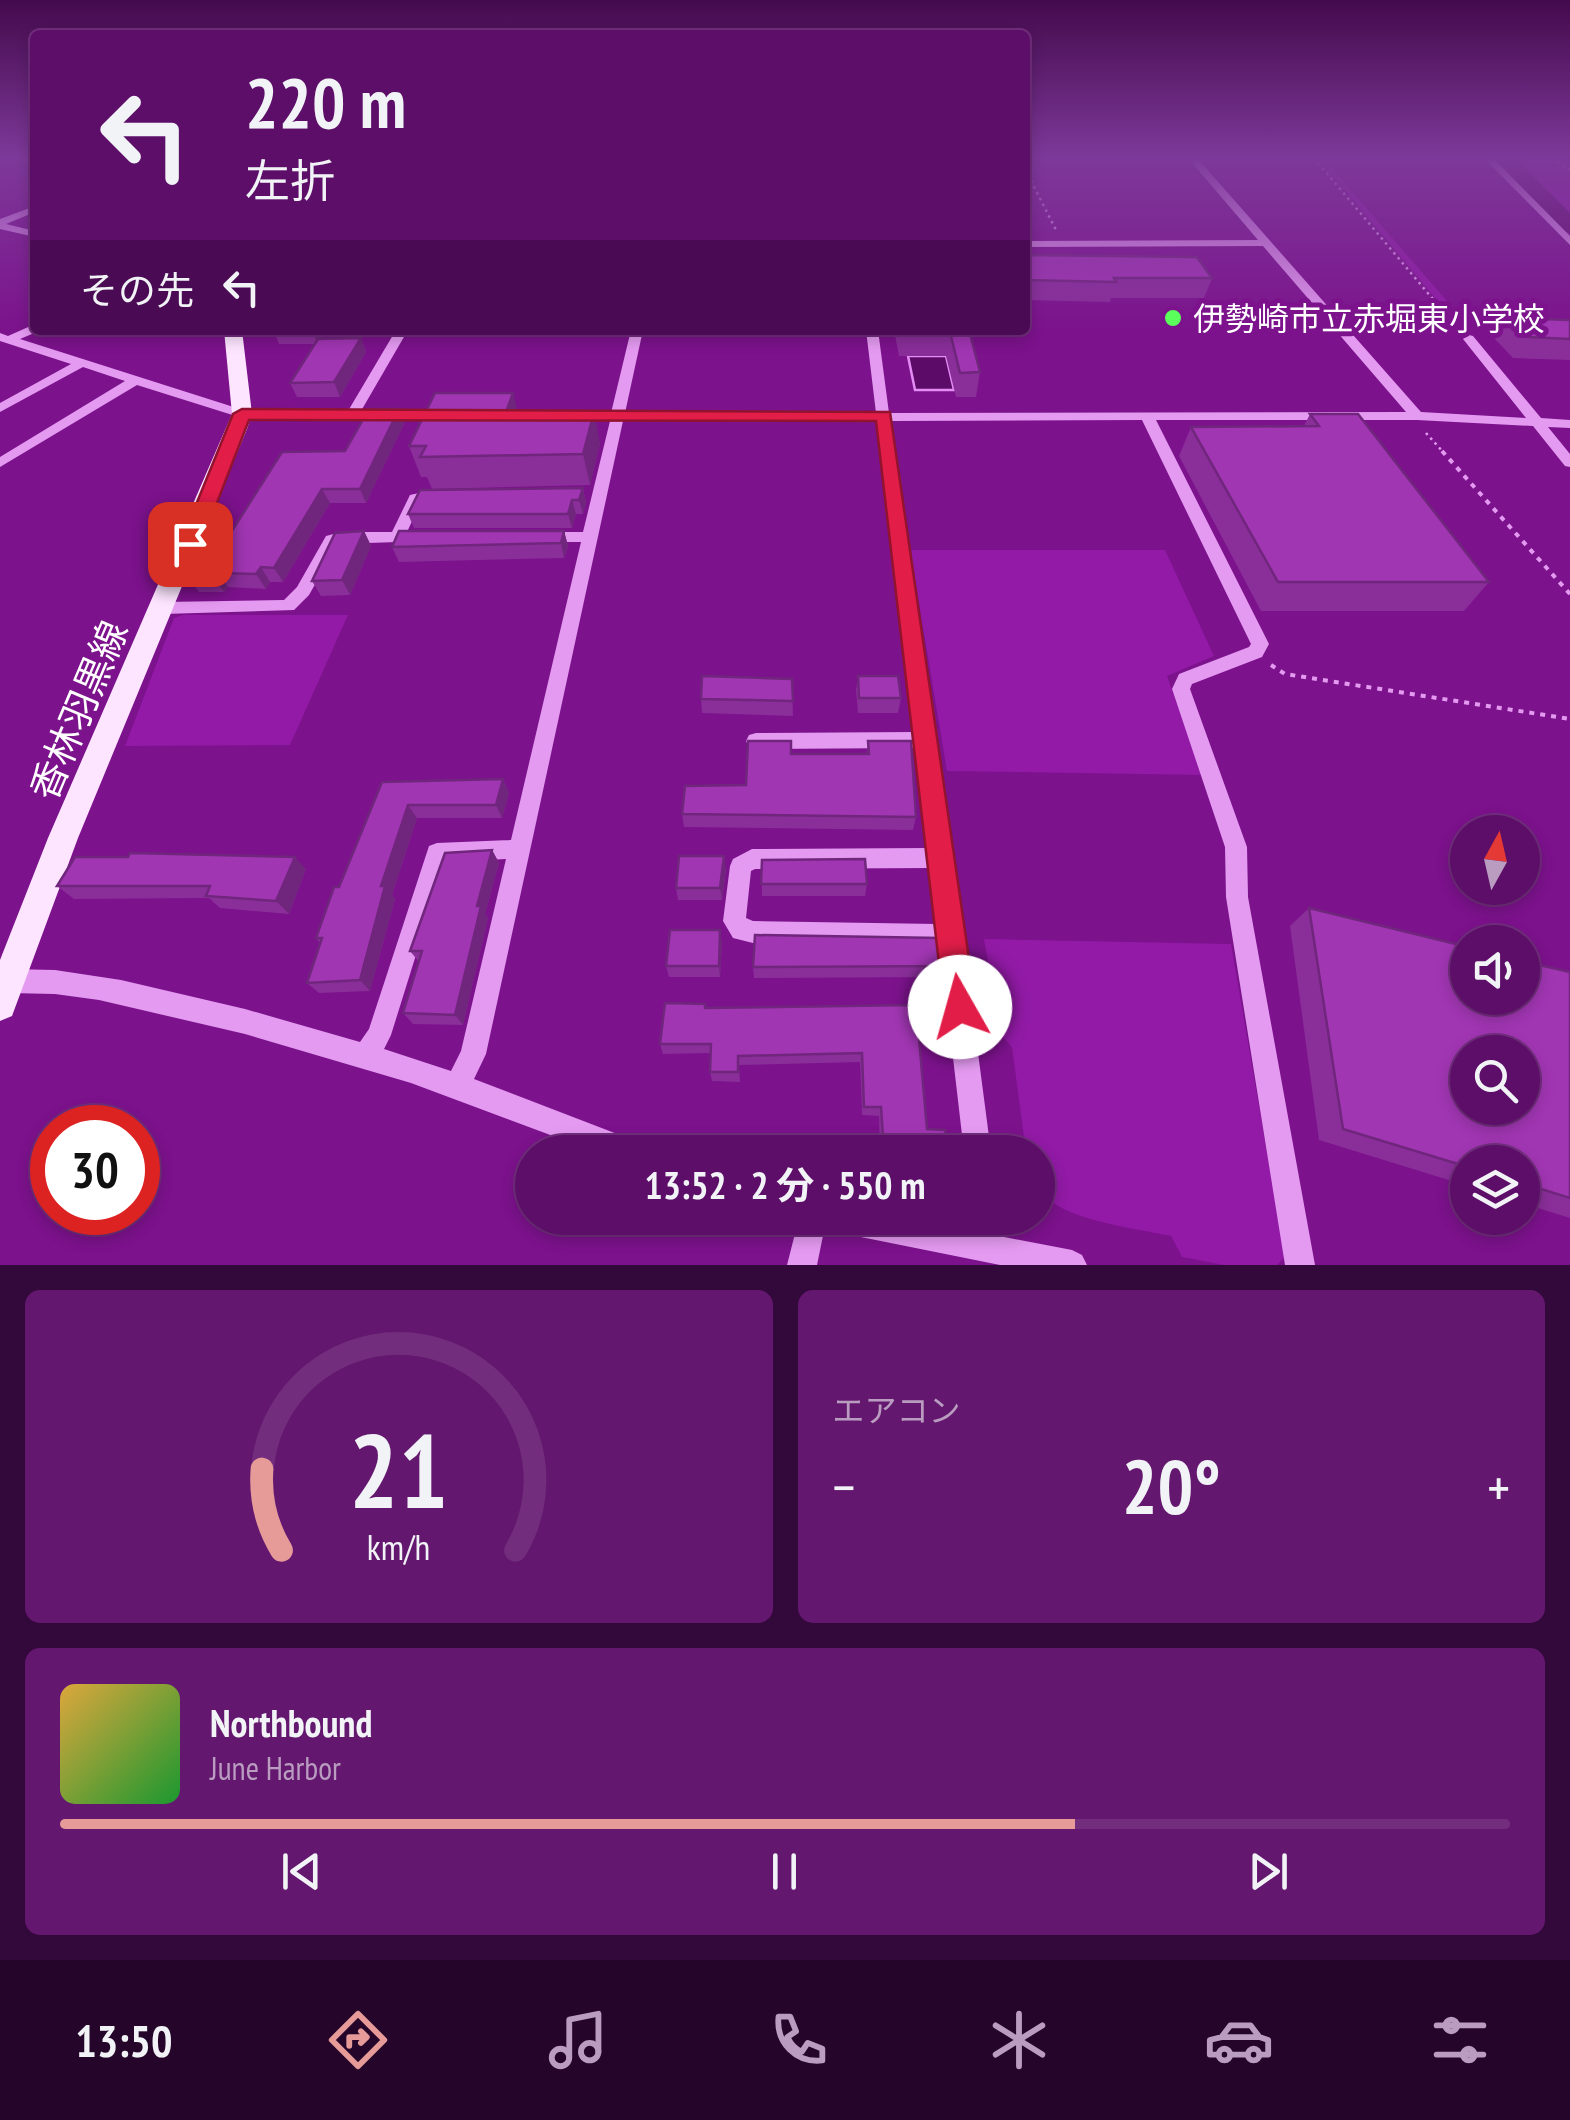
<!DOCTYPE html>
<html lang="ja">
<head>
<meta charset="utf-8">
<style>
  :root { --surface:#5d0e69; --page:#63176f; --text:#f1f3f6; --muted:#b99cc0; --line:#722e7d; --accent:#e69b98 }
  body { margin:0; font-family:"PT Sans Narrow","Noto Sans JP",sans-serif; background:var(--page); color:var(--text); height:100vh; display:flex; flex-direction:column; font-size:38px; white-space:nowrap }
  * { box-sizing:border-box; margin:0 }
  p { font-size:32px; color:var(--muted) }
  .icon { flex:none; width:55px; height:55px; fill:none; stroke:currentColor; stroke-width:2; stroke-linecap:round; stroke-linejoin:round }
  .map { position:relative; height:1265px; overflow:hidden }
  .drawer { display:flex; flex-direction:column; gap:25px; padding:25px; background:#33083a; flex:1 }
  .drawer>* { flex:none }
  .banner { position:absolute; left:30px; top:30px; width:1000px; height:305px; border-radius:10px; box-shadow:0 5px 15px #0003,0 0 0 2px var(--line); background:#5d0e69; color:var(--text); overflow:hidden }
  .needle { width:65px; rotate:8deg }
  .tools { position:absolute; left:1450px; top:815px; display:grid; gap:20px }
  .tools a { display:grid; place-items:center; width:90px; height:90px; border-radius:50%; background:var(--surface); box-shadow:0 5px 15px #0003,0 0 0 2px var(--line); font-size:50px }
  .speed { position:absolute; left:30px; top:1105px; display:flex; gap:20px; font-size:50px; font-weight:700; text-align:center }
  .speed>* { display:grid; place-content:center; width:130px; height:130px; border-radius:50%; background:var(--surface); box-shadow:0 5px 15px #0003,0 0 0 2px var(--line); line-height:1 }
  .speed .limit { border:15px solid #d22; background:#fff; color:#111 }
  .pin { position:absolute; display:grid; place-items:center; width:85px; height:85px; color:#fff; margin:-42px; border-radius:20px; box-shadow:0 5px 15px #0006 }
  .me { position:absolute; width:110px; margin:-55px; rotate:353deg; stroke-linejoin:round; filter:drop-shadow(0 0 8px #0008) }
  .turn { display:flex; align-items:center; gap:35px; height:210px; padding:0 50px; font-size:45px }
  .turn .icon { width:130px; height:130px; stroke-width:2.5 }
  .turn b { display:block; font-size:70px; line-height:85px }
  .then { display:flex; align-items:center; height:95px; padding:0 50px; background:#0003; gap:20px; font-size:38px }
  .big { font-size:75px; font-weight:700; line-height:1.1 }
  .drawer .widget { flex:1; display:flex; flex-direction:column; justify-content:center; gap:15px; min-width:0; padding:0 35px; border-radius:15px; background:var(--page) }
  .drawer .dial { align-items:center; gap:0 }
  .dial svg { height:260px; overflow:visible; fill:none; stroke:var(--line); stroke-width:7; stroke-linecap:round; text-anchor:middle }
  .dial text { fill:var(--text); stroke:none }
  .song { display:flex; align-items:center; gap:30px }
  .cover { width:120px; height:120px; border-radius:15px; background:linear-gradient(135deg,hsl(40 70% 55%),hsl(130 70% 35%)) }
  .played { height:10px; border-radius:5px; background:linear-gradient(90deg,var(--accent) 70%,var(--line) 70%) }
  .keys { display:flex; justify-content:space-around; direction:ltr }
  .heat { display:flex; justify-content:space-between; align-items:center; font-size:55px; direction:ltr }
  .drawer .tiles { flex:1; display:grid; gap:25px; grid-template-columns:1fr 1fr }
  .widget:last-child { grid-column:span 2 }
  .trip { position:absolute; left:515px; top:1135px; width:540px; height:100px; border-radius:50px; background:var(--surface); box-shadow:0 5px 15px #0003,0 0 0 2px var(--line); font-weight:700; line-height:100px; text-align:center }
  .menu { display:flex; height:160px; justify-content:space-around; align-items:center; background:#25062a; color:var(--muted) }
  .menu .icon { width:70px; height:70px }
  .menu .selected { color:var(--accent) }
  .menu b { font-size:45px; color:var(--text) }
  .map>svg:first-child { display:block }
</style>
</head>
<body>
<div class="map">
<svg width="1570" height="1265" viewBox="0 0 1570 1265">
  <rect width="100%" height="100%" fill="#7c128c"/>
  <path fill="#921aa6" d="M1318 158H1323L1472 330 1461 329Z
    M1512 158H1570V214Z
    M910 550H1165L1214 656 1167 676 1202 775 947 771Z
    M183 615H348L290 745 125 746 174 618Z
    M984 939 1231 944 1285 1257 1277 1265H1224L1182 1257 1171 1236C1140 1229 1048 1219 1038 1185 1035 1177 1038 1162 1038 1152H1026L1012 1047 1001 1035Z"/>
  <path fill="#5d0b68" stroke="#e38cf4" stroke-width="2.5" d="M908 356H946L954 390H915Z"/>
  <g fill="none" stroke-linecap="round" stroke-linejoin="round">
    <path fill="#5d0b68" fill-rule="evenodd" d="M1493 158H1515L1570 213V233L1562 231Z"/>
    <path stroke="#e49af1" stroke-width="2.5" stroke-dasharray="2.5 4" stroke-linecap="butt" d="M1314 158 1459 330
      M1552 158 1570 170
      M1025 169 1057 232
      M1426 433 1444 453"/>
    <path stroke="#e49af1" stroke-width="4" stroke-dasharray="5 6" stroke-linecap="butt" d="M1442 451 1570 594
      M1271 665 1285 674 1570 719"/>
    <path fill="#e49af1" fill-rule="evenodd" d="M20 158H35V164L21 160Z
      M1188 158H1197L1421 412 1526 418 1463 339 1469 335 1473 336 1541 418 1570 420V428L1548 427 1570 454V467L1565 466 1533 426 1417 420H1156L1269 644 1262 657 1192 684 1190 689 1247 847 1248 897 1315 1265H1285L1226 897 1225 847 1172 689 1179 674 1249 647 1251 644 1142 420 890 421 937 740 991 1152H964L940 946 753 943 733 938 723 921 730 866 733 859 752 849 928 848 916 748 756 749 749 747 746 741 749 735 756 733 914 732 877 421H623L486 1054 474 1079 638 1142 641 1152H596L411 1083 245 1034 99 1000 55 994 9 993 1 989 0 974 9 969 55 970 121 980 245 1009 360 1042 369 1029 429 846 437 843 511 840 581 542H542L534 537 542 532H583L610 421H573L566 417 573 413H611L631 330H643L625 413H876L866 330H878L889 413 1406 412 1263 246 1025 247V241L1258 240ZM506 859 461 1051 451 1071 384 1049 391 1035 445 862ZM930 868 937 924 753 921 746 918 751 871 755 869Z
      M1484 158H1493L1570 236V245Z
      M35 206V212L6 224 35 231V237L0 229V219Z
      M35 324V330L39 331 20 339 243 410 348 411 396 330H408L361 411 447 412 454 416 447 420 242 418 137 385 0 467V457L125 381 83 367 0 412V403L71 364 0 341V333L8 336Z
      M437 489 442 491 444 494 442 497 421 502 407 532 427 533 429 537 427 541 338 544 309 595 294 610 163 614 154 608 163 602 284 600 297 587 326 536 341 532H392L410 495Z
      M799 1218H905L971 1230 972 1218H1000L999 1236 1072 1250 1082 1255 1087 1265H1000L836 1232 825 1226 817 1265H787Z"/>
    <path fill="#fde4ff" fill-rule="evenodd" d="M224 330H242L252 414 247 429 78 838 12 1016 0 1021V960L48 838 232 414Z"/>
  </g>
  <path fill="#8a2e9a" d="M1025 255 1212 278 1204 298H1111L1110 302 1025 300Z
    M1509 318 1570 320V360L1513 358 1495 339Z
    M273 330H329L322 339 361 338 366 352 340 397H297L290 383 315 344H279Z
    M894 330H969L980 372 976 397H956L946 356H899Z
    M399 409 404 424 366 503H330L283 582H270L266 589 228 587 224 592H199L188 577Z
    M518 412 600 443 590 485 432 489 427 477H421L409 446Z
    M1310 414 1489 582 1464 611H1261L1179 456 1191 427 1304 426Z
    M583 488 586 503 583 514H576L572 528H414L408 514Z
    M364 531 371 546 350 595 321 596 312 581Z
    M564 531 568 546 564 558 399 562 392 547Z
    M858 676 901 698 898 713H858L856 690Z
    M792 679 793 716 702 713 701 699Z
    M868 741 916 817 913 830 684 827 682 814 746 785 791 754H867Z
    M503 779 509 793 502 818H417L392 895 395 899 370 991 319 993 307 983 320 943 316 938 339 887 382 782Z
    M492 850 499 863 485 914 488 918 463 1025 413 1024 403 1013 419 962 410 951Z
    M762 860 867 884 865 896H762Z
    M306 869 289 914 220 908 209 898 74 899 57 886Z
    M726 869 722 900H678L676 888Z
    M1309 908 1570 972V1218L1522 1203V1162H1468V1186L1319 1140 1290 926Z
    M722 942 720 977H669L666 966Z
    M944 966 940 977 754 978 753 967Z
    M916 1005 927 1129 947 1152H880L879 1116 862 1115 860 1062 739 1065 740 1082 712 1081 710 1072V1053L663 1054 660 1044 706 1008Z"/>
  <path fill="#71267d" d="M312 330H329L318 344Z
    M361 338 366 352 340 397 334 382Z
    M513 393 521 424 506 412Z
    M399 409 404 424 366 503 360 489Z
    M594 412 600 443 590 485 583 454Z
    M583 488 586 503 583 514 579 500Z
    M322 489 330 503 283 582 274 568Z
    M572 500 576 514 572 528 568 514Z
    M364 531 371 546 350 595 342 580Z
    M564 531 568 546 564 558 561 543Z
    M261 567 270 582 266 589 256 574Z
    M218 573 228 587 224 592 214 578Z
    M503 779 509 793 502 818 496 805Z
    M408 805 417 818 392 895 395 899 370 991 360 980 381 886Z
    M492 850 499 863 485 914 488 918 463 1025 455 1015 477 906Z
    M724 856 726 869 722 900 720 888Z
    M295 857 306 869 289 914 276 901Z
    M720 930 722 942 720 977 719 966Z"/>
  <path fill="#a136b3" stroke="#71267d" stroke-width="2.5" fill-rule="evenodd" d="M1025 255 1197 257 1212 278H1114L1116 282 1025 280Z
    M1509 318 1570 320V339L1528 337Z
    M901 330H969L980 372 960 373 950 332H901Z
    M361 338 334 382 290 383 318 339Z
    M435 393H513L506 412H594L583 454 420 457 426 446H409Z
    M369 409H399L360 489H322L274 568 261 567 256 574 218 573 214 578 188 577 206 553H218L282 452 345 451Z
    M1310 414H1358L1489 582H1278L1191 427 1319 426Z
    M583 488 579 500H572L568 514H408L420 490Z
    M364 531 342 580 312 581 335 533Z
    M399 531H564L561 543 392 547Z
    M702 676 792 679 793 701 701 699Z
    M858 676H898L901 698H859Z
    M748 741H791V754H869L868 741H911L916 817 682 814 685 786 746 785Z
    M503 779 496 805H408L381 886H385L360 980 307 983 322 938H316L334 887H339L382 782Z
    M492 850 477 906H481L455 1015 403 1013 422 951H410L445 853Z
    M130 853 295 857 276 901 206 896 210 886H57L75 857H128Z
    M679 856H724L720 888H676Z
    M865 859 867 884H761L762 860Z
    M1309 908 1468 947V998H1522V961L1570 972V1198L1522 1183V1162H1468V1167L1343 1129ZM1468 1052H1522V1108H1468Z
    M670 930H720L719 966H666Z
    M755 935 940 938 944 966 753 967Z
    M665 1003 705 1004V1008L916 1005 927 1129 945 1130 947 1152H884L881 1107H864L862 1053 738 1056V1072H710L711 1044H660Z"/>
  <linearGradient id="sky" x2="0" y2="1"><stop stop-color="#440a4d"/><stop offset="0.47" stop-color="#7d3999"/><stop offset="1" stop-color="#7d3999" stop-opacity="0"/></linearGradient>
  <rect width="1570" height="335" fill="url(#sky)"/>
  <path fill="#e11d48" stroke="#92132f" stroke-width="2.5" d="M242 409 890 412 976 1007 971 1018 960 1023 949 1018 944 1007 876 421 249 420 201 544 190 550 183 548 180 544 233 414Z"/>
  <circle fill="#5aff5c" stroke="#7c128c" stroke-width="4" cx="1173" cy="318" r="10"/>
  <g text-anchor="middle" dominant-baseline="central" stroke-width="10" stroke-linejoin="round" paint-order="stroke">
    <g font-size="32" fill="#fff" stroke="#7c128c" text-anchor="start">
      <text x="1193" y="318">伊勢崎市立赤堀東小学校</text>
    </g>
    <g font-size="38" fill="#fff" stroke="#7c128c">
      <text transform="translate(78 710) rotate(-67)">香林羽黒線</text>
    </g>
  </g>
</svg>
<div class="tools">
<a><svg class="needle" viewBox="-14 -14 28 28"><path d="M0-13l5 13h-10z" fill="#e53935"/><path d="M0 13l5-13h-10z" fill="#b99cc0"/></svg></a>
<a><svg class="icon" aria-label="sound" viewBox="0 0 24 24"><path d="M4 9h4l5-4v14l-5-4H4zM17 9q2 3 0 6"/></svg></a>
<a><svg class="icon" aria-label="search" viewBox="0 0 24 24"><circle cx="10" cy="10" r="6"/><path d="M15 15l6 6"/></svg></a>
<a><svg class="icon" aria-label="layers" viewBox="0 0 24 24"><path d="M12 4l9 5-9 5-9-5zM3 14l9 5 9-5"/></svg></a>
</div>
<div class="speed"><div class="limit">30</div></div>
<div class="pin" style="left:190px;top:544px;background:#d93025"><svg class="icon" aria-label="arrive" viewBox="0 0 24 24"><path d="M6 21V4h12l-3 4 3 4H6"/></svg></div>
<svg class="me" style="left:960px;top:1007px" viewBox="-20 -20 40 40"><circle r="19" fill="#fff"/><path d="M0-13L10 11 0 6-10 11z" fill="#e11d48"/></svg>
<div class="trip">13:52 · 2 分 · 550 m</div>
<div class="banner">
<div class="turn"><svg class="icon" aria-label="left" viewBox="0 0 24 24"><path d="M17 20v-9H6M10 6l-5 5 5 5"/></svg><div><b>220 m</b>左折</div></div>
<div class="then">その先<svg class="icon" aria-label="left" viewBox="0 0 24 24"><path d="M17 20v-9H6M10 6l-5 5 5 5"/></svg></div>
</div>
</div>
<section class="drawer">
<div class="tiles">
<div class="widget dial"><svg viewBox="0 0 100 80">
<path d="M14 69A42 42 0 1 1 86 69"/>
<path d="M14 69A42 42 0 0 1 8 44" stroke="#e69b98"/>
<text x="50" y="56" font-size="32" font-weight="700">21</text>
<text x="50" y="72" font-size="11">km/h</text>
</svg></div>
<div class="widget"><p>エアコン</p>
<div class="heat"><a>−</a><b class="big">20°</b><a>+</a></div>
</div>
<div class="widget">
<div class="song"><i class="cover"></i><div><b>Northbound</b><p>June Harbor</p></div></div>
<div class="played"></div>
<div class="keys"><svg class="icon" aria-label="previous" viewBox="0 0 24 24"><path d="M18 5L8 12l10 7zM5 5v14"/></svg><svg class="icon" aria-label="pause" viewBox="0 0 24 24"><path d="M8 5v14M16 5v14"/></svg><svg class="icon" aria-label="next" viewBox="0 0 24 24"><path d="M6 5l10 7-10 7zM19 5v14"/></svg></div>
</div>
</div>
</section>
<nav class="menu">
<b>13:50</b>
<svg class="icon selected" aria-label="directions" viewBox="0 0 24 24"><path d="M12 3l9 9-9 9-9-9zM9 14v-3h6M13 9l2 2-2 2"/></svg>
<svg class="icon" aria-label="music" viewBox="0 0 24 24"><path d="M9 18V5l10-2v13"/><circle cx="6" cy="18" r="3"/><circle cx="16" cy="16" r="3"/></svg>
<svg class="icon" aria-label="phone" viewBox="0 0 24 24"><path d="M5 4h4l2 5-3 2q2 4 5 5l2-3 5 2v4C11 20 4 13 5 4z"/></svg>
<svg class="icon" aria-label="climate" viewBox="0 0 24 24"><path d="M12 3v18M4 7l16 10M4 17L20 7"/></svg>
<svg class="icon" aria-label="car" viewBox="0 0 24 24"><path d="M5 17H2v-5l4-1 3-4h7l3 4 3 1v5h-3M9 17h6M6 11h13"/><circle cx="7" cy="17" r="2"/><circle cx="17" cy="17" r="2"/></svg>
<svg class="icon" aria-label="filters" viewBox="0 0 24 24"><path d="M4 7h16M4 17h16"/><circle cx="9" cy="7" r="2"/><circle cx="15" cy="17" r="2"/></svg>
</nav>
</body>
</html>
